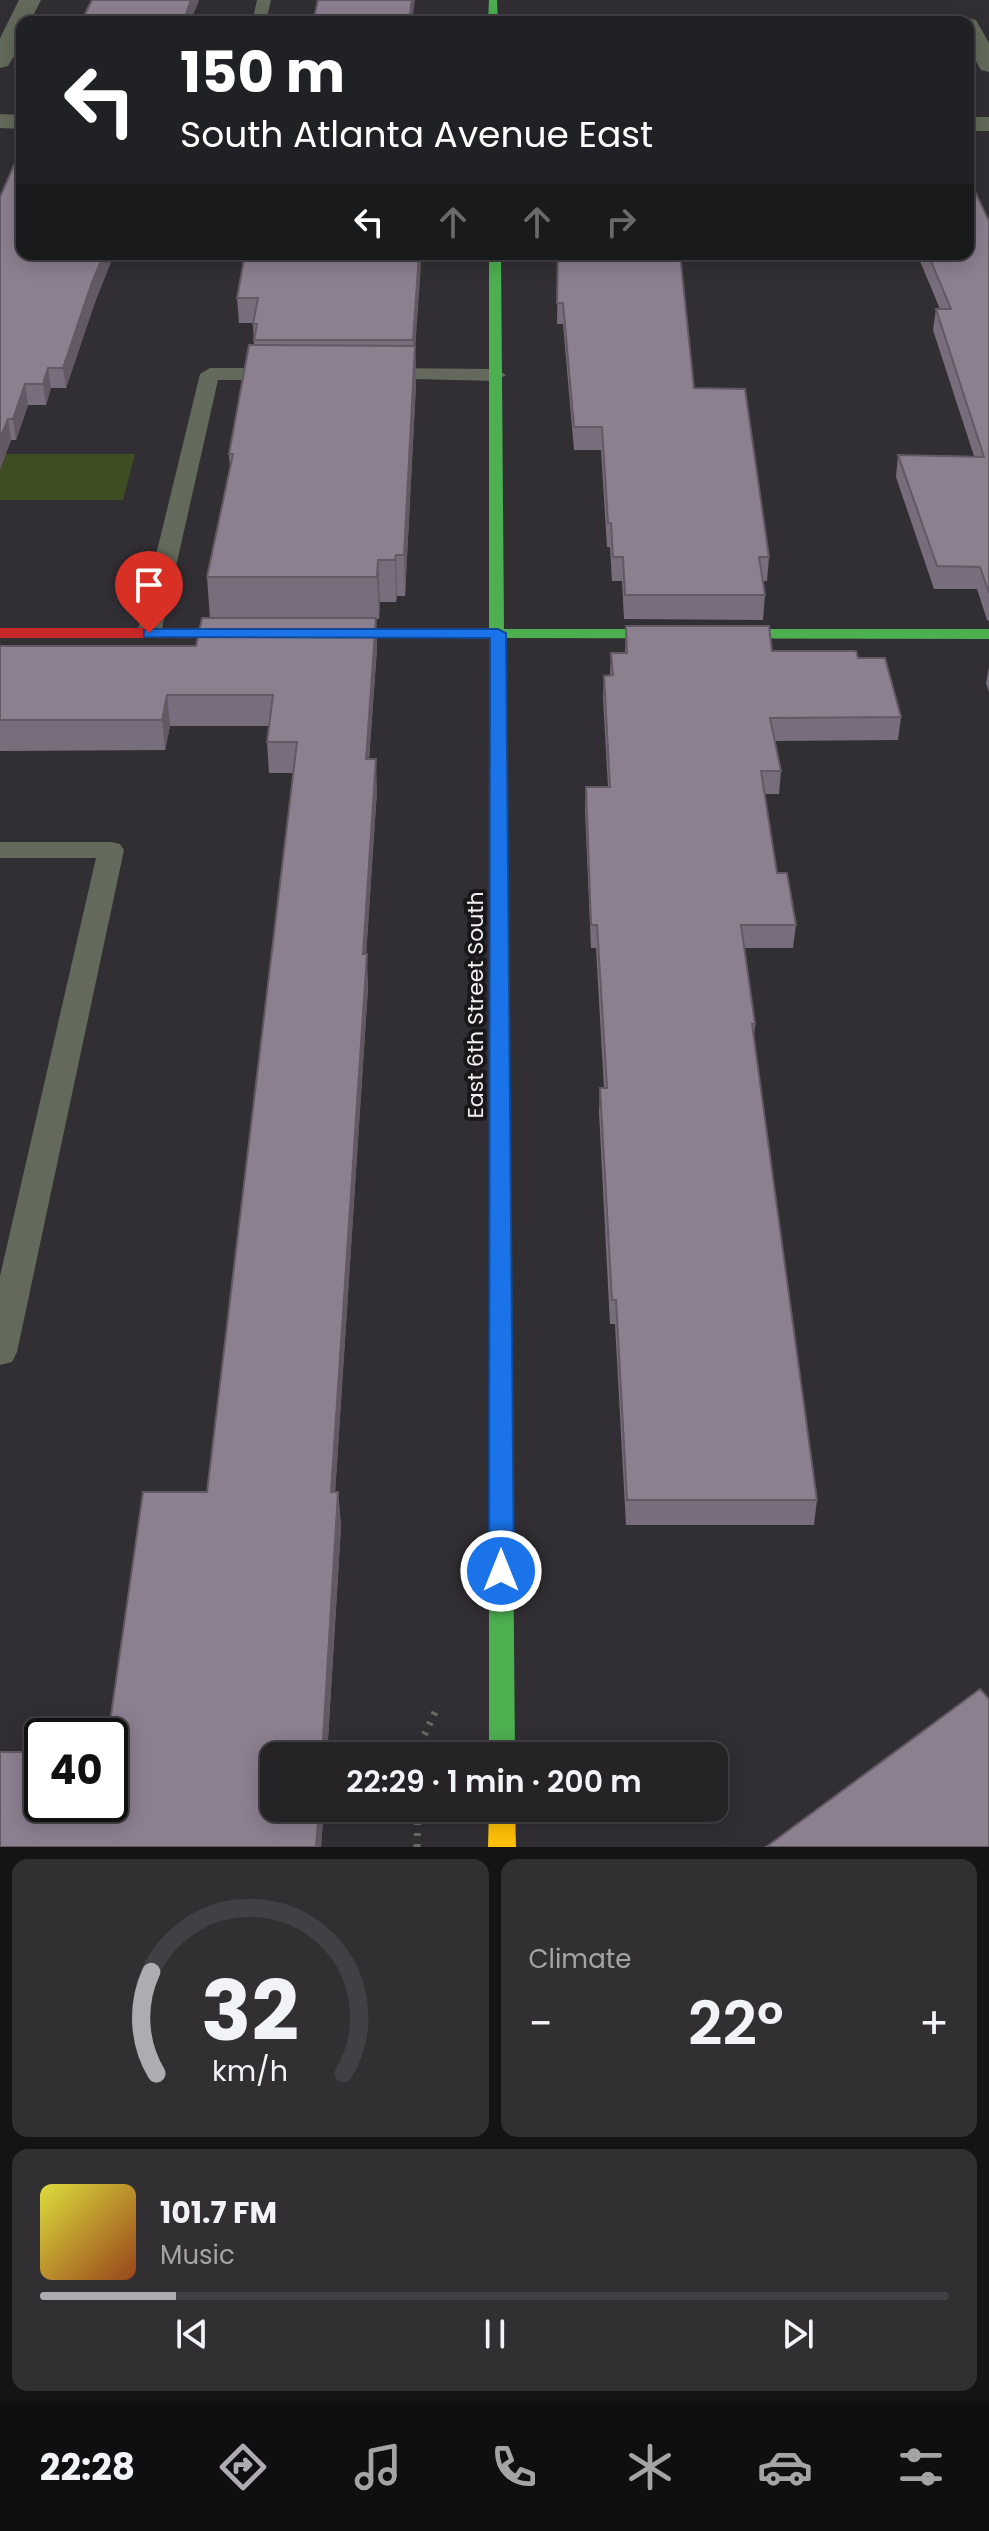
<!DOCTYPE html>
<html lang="en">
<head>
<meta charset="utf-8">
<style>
  :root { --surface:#262327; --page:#322f33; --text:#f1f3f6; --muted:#a4a4a7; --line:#424044; --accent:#afacb1 }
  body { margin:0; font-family:Poppins,sans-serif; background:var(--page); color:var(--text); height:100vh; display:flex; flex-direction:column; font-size:30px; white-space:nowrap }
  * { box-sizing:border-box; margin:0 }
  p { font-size:26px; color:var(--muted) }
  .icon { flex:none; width:44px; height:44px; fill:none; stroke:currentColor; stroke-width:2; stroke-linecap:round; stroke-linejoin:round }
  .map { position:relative; height:1847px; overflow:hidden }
  .details { display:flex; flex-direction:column; gap:12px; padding:12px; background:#151315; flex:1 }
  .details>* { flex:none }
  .banner { position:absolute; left:16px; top:16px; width:958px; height:244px; border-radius:16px; box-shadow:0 4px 20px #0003,0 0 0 2px var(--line); background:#202124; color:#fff; overflow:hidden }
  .speed { position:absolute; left:24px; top:1718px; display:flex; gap:16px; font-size:40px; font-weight:700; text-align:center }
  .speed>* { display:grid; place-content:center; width:104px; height:104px; border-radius:50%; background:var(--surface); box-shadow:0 4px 20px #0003,0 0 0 2px var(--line); line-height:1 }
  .speed .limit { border:4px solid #111; border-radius:12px; background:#fff; color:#111 }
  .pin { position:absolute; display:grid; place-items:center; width:68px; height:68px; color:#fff; margin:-82px -34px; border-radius:50% 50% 50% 0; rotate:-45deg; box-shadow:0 0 8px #0007 }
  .pin .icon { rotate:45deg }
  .me { position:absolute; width:88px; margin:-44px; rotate:0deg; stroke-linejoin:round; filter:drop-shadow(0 0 6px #0008) }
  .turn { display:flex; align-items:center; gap:28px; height:168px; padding:0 32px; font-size:36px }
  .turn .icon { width:104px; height:104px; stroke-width:2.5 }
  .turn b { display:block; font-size:56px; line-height:68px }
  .lanes { display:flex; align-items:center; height:76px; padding:0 32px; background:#0003; justify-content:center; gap:40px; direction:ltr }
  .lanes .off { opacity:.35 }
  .big { font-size:60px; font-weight:600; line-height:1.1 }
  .details .widget { flex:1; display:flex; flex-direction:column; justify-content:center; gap:12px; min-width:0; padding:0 28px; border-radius:16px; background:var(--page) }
  .details .dial { align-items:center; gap:0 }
  .dial svg { height:208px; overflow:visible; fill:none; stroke:var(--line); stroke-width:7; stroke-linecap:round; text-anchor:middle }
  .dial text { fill:var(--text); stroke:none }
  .song { display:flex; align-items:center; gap:24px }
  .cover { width:96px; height:96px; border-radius:12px; background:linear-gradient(135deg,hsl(60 70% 55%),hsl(20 70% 35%)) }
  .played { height:8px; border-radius:4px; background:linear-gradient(90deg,var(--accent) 15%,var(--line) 15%) }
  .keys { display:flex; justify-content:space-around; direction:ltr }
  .heat { display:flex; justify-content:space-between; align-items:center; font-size:44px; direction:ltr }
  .details .tiles { flex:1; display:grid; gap:12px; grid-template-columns:1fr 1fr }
  .widget:last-child { grid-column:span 2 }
  .trip { position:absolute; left:260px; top:1742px; width:468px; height:80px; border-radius:16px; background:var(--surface); box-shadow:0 4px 20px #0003,0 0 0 2px var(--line); font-weight:600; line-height:80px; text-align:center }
  .menu { display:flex; height:128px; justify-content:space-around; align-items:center; background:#0f0e10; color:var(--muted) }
  .menu .icon { width:56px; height:56px }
  .menu .current { color:var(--accent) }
  .menu b { font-size:36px; color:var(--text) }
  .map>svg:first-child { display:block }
</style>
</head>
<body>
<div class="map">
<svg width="989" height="1847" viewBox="0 0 989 1847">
  <rect width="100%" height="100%" fill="#322f34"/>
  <path fill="#3e4d22" d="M0 454H135L123 500H0Z"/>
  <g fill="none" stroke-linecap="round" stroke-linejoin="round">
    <path stroke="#686a64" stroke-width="7" stroke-dasharray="3 8" stroke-linecap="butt" d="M420 1756 421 1742 438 1706
      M417 1847 418 1808"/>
    <path fill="#646a5b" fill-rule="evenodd" d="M257 0H271L266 22H252Z
      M210 368H279L289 374 279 380H218L161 633 157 638H141L137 633 200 374Z
      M381 368 496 369 506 375 496 381 374 378 371 374 374 370Z
      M0 842H111L120 844 124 850 17 1352 12 1362 0 1365V1276L96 858H0Z"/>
    <path fill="#646a5b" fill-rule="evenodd" d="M19 0H41L30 22H22C22 39 18 51 8 66L0 68V38Z
      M968 18 976 20 989 43V72L981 70 968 47V22H959Z
      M0 114 22 115V129L0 128Z
      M968 117H989V131H968Z"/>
    <path fill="#4caf50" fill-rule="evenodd" d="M489 0H497L498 22H488Z
      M489 254H501L504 629H989V639L504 638 509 1085 506 1090H492L489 1085V638H363L355 633 363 628 489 629Z
      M501 1516 509 1519 513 1526 515 1756H489V1526L493 1519Z"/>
    <path fill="#ffc107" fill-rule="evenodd" d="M499 1078 506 1080 509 1085 513 1526 509 1533 501 1536 493 1533 489 1526V1085L492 1080Z
      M489 1808H515L516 1847H488Z"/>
    <path fill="#c62828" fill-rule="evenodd" d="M0 628H363L371 633 363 638H0Z"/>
  </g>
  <path fill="#786d7c" d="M0 197 22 254H114L95 302 66 388H51L46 405H28L16 440H11L0 469Z
    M989 221V621L987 620 977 589H934L896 477 898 455 974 456 933 330 936 309H940L917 254H968Z
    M245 254H420L415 346 416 384 405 596H397L396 602H380L379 619H376L377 648 369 759 377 790 366 954 368 987 335 1492H338L341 1526 327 1756H274V1808H324L321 1847H0L110 1804 207 1492 294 773H269L267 742 269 726H170L165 750 0 751V646H196L210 618 207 577 230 468 229 454 254 345 253 323H239L237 298Z
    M558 254H711L680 255 694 388 769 557 767 581H763L765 595 763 620 624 619 622 581H612L610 547H607L601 450H574L563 324H557Z
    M626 626 772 651 858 658 901 717 898 740 775 741 781 771 779 794H765L777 873 796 925 793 948H745L755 1024 754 1038 817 1500 814 1525H626L615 1324H610L599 1112 600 1088H604L596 948H591L585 810 586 787H608L603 698 604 676H610L611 653H625Z
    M989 667V692L986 683Z"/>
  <path fill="#625965" d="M191 0H198L199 1 190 22H183Z
    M412 0H415L412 22H409Z
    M104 254H114L95 302 66 388 63 368 92 282Z
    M419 254H420L421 265 414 366 413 340Z
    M415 346 416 384 405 596 404 555Z
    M48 368 51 388 46 405 43 384Z
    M25 384 28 405 16 440 13 419Z
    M8 419 11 440 0 469V439Z
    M396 555 397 596 396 602 395 560Z
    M378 560 380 602 379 619 377 577Z
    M376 618 377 648 367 790 366 759Z
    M167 695 170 726 165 750 162 720Z
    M376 759 377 790 364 987 363 954Z
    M367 954 368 987 333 1526 331 1492Z
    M338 1492 341 1526 327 1756H322Z
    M319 1808H324L321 1847H316Z"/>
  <path fill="#8c7f90" stroke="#625965" stroke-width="2" d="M92 0H191L183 22H81Z
    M318 0H412L409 22H313Z
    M22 147V254H104L92 282 63 368H48L43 384H25L13 419H8L0 439V197Z
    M968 177 989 221V593L980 567 937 566 898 455 984 457 936 309H951L928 254H968Z
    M245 254H419L413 340H254L257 324H253L258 298H237Z
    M558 254H680L694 388 745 389 769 557H759L765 595H625L623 557H613L611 523H608L602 427H574L563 303H557Z
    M249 345 415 346 404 555H396L395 560H378L377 577H207L233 454H229Z
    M202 618H376L366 759H376L363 954H367L331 1492H338L322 1756H274V1808H319L316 1847H0V1752H42V1804H110V1736H108L143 1492H207L297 742H267L273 695H167L162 720H0V646H196Z
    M626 626H769L772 651H856L858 658H885L901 717 770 718 781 771H761L777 873H787L796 925H741L755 1024H752L817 1500H627L616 1300H612L600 1088H607L597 925H591L586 787H610L604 676 613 675 611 653H627Z
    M980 1689 989 1699V1847H766Z"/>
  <path fill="#1a73e8" stroke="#114b97" stroke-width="2" d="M149 629H498L506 633 514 1571 510 1578 501 1582 493 1578 489 1571 490 638 144 637V630Z"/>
  <g text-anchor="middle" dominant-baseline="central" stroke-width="8" stroke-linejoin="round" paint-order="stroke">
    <g font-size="22" fill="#f3f0f4" stroke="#1a171a">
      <text transform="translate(475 1005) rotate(-90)">East 6th Street South</text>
    </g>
  </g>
</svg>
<div class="speed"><div class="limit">40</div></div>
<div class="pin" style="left:149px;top:633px;background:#d93025"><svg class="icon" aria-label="arrive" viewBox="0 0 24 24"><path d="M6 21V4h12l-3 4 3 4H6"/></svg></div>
<svg class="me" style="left:501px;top:1571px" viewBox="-20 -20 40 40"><circle r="17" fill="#1a73e8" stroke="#fff" stroke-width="3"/><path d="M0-11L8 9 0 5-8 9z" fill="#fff"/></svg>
<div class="trip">22:29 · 1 min · 200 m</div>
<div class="banner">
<div class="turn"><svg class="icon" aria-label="left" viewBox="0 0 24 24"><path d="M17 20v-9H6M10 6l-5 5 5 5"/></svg><div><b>150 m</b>South Atlanta Avenue East</div></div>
<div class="lanes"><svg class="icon" aria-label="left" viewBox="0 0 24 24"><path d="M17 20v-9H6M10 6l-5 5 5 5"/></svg><svg class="icon off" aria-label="ahead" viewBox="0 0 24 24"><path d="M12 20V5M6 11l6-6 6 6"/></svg><svg class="icon off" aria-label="ahead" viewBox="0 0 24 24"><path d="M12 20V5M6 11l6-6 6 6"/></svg><svg class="icon off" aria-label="right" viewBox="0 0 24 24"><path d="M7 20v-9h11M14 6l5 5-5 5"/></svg></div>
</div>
</div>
<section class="details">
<div class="tiles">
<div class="widget dial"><svg viewBox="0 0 100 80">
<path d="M14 69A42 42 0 1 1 86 69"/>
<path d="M14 69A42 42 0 0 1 12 30" stroke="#afacb1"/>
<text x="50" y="56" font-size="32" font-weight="700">32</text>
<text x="50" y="72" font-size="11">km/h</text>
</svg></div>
<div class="widget"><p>Climate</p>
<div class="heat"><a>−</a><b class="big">22°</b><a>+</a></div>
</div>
<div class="widget">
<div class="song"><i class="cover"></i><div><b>101.7 FM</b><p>Music</p></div></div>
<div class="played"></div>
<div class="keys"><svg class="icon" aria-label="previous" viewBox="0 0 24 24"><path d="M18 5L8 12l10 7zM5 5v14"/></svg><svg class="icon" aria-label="pause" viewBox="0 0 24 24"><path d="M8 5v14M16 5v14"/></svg><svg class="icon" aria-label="next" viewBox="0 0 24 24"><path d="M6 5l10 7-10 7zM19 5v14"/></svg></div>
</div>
</div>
</section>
<nav class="menu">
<b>22:28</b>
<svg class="icon current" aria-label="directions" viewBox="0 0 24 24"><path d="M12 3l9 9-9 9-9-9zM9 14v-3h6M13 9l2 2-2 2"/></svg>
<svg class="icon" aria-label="music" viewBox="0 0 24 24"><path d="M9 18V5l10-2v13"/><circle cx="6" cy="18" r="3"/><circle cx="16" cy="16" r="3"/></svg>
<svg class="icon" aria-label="phone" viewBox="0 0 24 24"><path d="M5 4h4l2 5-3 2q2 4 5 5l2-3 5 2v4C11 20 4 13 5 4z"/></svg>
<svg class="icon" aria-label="climate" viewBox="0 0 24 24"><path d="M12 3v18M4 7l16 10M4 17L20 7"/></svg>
<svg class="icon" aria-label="car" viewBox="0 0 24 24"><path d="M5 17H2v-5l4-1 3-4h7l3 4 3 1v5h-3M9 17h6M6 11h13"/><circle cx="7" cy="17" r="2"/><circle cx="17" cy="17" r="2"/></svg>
<svg class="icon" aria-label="filters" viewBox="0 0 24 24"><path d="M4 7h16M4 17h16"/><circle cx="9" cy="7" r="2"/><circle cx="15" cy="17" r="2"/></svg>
</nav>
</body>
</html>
